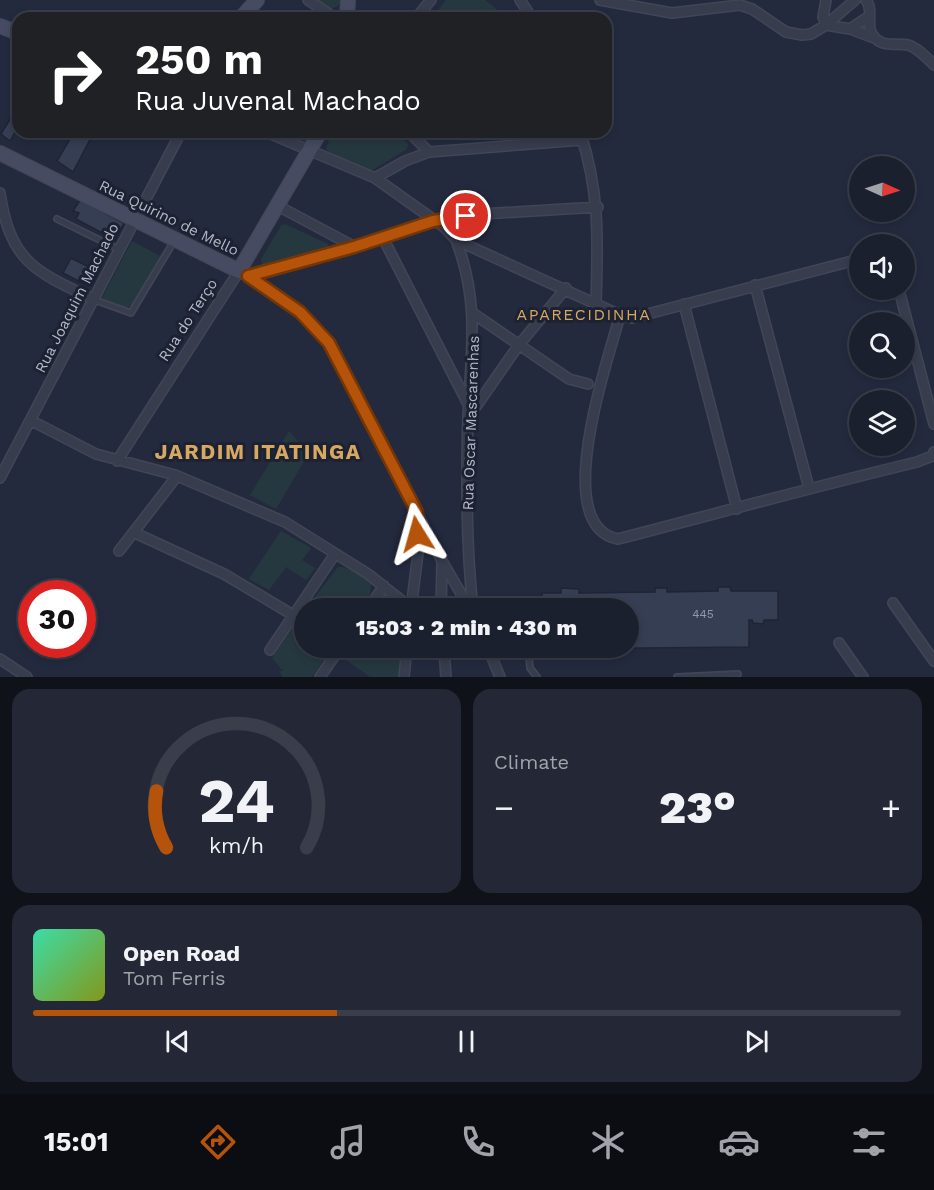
<!DOCTYPE html>
<html lang="en">
<head>
<meta charset="utf-8">
<style>
  :root { --surface:#1b202e; --page:#242836; --text:#f1f3f6; --muted:#a0a3aa; --line:#393e4a; --accent:#b45309 }
  body { margin:0; font-family:"Work Sans",sans-serif; background:var(--page); color:var(--text); height:100vh; display:flex; flex-direction:column; font-size:22px; white-space:nowrap }
  * { box-sizing:border-box; margin:0 }
  p { font-size:20px; color:var(--muted) }
  .icon { flex:none; width:33px; height:33px; fill:none; stroke:currentColor; stroke-width:2; stroke-linecap:round; stroke-linejoin:round }
  .map { position:relative; height:677px; overflow:hidden }
  .sheet { display:flex; flex-direction:column; gap:12px; padding:12px; background:#0f1219; flex:1 }
  .sheet>* { flex:none }
  .top-card { position:absolute; left:12px; top:12px; width:600px; height:126px; border-radius:18px; box-shadow:0 3px 9px #0003,0 0 0 2px var(--line); background:#202124; color:#fff; overflow:hidden }
  .needle { width:39px; rotate:93deg }
  .controls { position:absolute; left:849px; top:156px; display:grid; gap:12px }
  .controls a { display:grid; place-items:center; width:66px; height:66px; border-radius:50%; background:var(--surface); box-shadow:0 3px 9px #0003,0 0 0 2px var(--line); font-size:30px }
  .speed { position:absolute; left:18px; top:580px; display:flex; gap:12px; font-size:30px; font-weight:700; text-align:center }
  .speed>* { display:grid; place-content:center; width:78px; height:78px; border-radius:50%; background:var(--surface); box-shadow:0 3px 9px #0003,0 0 0 2px var(--line); line-height:1 }
  .speed .limit { border:9px solid #d22; background:#fff; color:#111 }
  .pin { position:absolute; display:grid; place-items:center; width:51px; height:51px; color:#fff; margin:-26px; border:3px solid #fff; border-radius:50%; box-shadow:0 2px 6px #0007 }
  .me { position:absolute; width:66px; margin:-33px; rotate:352deg; stroke-linejoin:round; filter:drop-shadow(0 0 4px #0008) }
  .turn { display:flex; align-items:center; gap:21px; height:126px; padding:0 24px; font-size:27px }
  .turn .icon { width:78px; height:78px; stroke-width:2.5 }
  .turn b { display:block; font-size:42px; line-height:51px }
  .big { font-size:45px; font-weight:800; line-height:1.1 }
  .sheet .card { flex:1; display:flex; flex-direction:column; justify-content:center; gap:9px; min-width:0; padding:0 21px; border-radius:18px; background:var(--page) }
  .sheet .dial { align-items:center; gap:0 }
  .dial svg { height:156px; overflow:visible; fill:none; stroke:var(--line); stroke-width:7; stroke-linecap:round; text-anchor:middle }
  .dial text { fill:var(--text); stroke:none }
  .song { display:flex; align-items:center; gap:18px }
  .cover { width:72px; height:72px; border-radius:9px; background:linear-gradient(135deg,hsl(160 70% 55%),hsl(70 70% 35%)) }
  .played { height:6px; border-radius:3px; background:linear-gradient(90deg,var(--accent) 35%,var(--line) 35%) }
  .keys { display:flex; justify-content:space-around; direction:ltr }
  .heat { display:flex; justify-content:space-between; align-items:center; font-size:33px; direction:ltr }
  .sheet .tiles { flex:1; display:grid; gap:12px; grid-template-columns:1fr 1fr }
  .card:last-child { grid-column:span 2 }
  .trip { position:absolute; left:294px; top:598px; width:345px; height:60px; border-radius:30px; background:var(--surface); box-shadow:0 3px 9px #0003,0 0 0 2px var(--line); font-weight:800; line-height:60px; text-align:center }
  .tab-bar { display:flex; height:96px; justify-content:space-around; align-items:center; background:#0b0d12; color:var(--muted) }
  .tab-bar .icon { width:42px; height:42px }
  .tab-bar .current { color:var(--accent) }
  .tab-bar b { font-size:27px; color:var(--text) }
  .map>svg:first-child { display:block }
</style>
</head>
<body>
<div class="map">
<svg width="934" height="677" viewBox="0 0 934 677">
  <rect width="100%" height="100%" fill="#242a3e"/>
  <path fill="#26383f" d="M315 0H342L338 6 331 9Z
    M446 0H485L508 18H432Z
    M332 132H398L408 144 407 149 371 171 330 153 326 149Z
    M285 224 328 244 329 247 283 263 262 264 261 259 281 226Z
    M132 241 160 256 133 304 127 308 102 298Z
    M289 431 309 453 276 509 250 495Z
    M281 531 311 548 302 560 315 568 306 580 286 567 269 590 249 579Z
    M338 567C350 567 364 575 371 585L370 594 359 609H306Z
    M304 611V648H332L312 677H283L279 671H283L272 658Z
    M349 648H359L373 658 381 648H405L400 677H370L342 657Z"/>
  <path fill="#363e54" stroke="#1f2435" stroke-width="1.5" d="M18 106V127L10 141 1 134Z
    M74 132H94L73 172 57 161Z
    M80 200 124 223 115 240 76 219 79 213 73 211Z
    M71 258 87 266 94 273 88 286 63 273Z
    M718 587H730L731 591H778V620H764L763 624 753 623 752 620H749V647L542 649 628 648V609H542V593H561V588L579 589V593L655 592V588H667V592L718 591Z"/>
  <g fill="none" stroke-linecap="round" stroke-linejoin="round">
    <g stroke="#414657" stroke-width="8">
      <path id="lane" d="M57 219 120 250
        M95 300 131 313 174 241
        M528 648 530 668 537 677
        M677 677 738 674"/>
    </g>
    <g stroke="#414657" stroke-width="12">
      <path id="street" d="M308 0 335 18
        M520 0 532 18
        M600 0 672 13 740 5 752 9 786 32 802 35 811 34 826 25 855 0
        M826 0 823 17 826 25 850 29 868 17
        M866 0C875 11 863 28 876 39 885 47 897 43 908 45 918 48 927 58 934 65
        M416 18 431 0
        M850 29 874 38
        M266 132 375 178 444 227 456 240 620 315 632 318 860 259
        M409 132 429 152
        M580 132C600 191 598 242 596 303
        M375 178 405 161 429 152 582 140
        M0 193C10 262 36 272 95 300
        M278 206 355 247
        M383 238 469 406
        M456 240C480 302 471 353 468 416 466 480 466 546 473 609
        M248 276 355 247 433 221 482 214 598 207
        M755 285 809 488
        M899 290 934 424
        M684 304 737 509
        M474 314 569 379 588 384
        M620 315C609 358 549 526 618 539 718 513 817 486 917 462L932 456 934 452
        M468 418 518 346 566 288
        M32 421 96 454 175 475 285 522 368 574 411 608
        M117 461 239 271 301 312 329 343 442 561 470 609
        M0 478 181 132
        M135 533 224 574 293 615
        M119 551 177 476
        M893 603 934 661
        M368 609 384 586
        M411 609 419 545 417 516
        M441 609 442 563
        M839 643 863 677
        M444 648 446 677
        M488 648 500 677
        M270 650 335 554
        M0 659 27 677
        M320 677 340 648
        M404 677 407 648"/>
    </g>
    <g stroke="#414657" stroke-width="16">
      <path id="secondary" d="M241 18 257 0
        M347 18 348 0
        M0 26 18 33
        M0 153 239 271 320 132"/>
    </g>
    <use href="#lane" stroke="#383d4e" stroke-width="4.5"/>
    <use href="#street" stroke="#383d4e" stroke-width="9"/>
    <use href="#secondary" stroke="#464b61" stroke-width="14"/>
  </g>
  <g fill="none" stroke-linecap="round" stroke-linejoin="round">
    <g stroke="#753606" stroke-width="15">
      <path id="route" d="M417 534V512L329 343 300 312 248 276 354 247 433 221 466 216"/>
    </g>
    <use href="#route" stroke="#b45309" stroke-width="10"/>
  </g>
  <g text-anchor="middle" dominant-baseline="central" stroke-width="6" stroke-linejoin="round" paint-order="stroke">
    <g font-size="12" fill="#9298aa">
      <text x="703" y="614">445</text>
    </g>
    <g font-size="15" fill="#b4b8c9" stroke="#1d2233">
      <text transform="translate(169 218) rotate(26)">Rua Quirino de Mello</text>
      <text transform="translate(77 298) rotate(-63)">Rua Joaquim Machado</text>
      <text transform="translate(188 320) rotate(-57)">Rua do Terço</text>
      <text transform="translate(471 423) rotate(-88)">Rua Oscar Mascarenhas</text>
    </g>
    <g font-size="16" letter-spacing="1.5" fill="#d6a862" stroke="#1d2233">
      <text x="584" y="314">APARECIDINHA</text>
    </g>
    <g font-size="21" font-weight="bold" letter-spacing="1.5" fill="#d6a862" stroke="#1d2233">
      <text x="258" y="451">JARDIM ITATINGA</text>
    </g>
  </g>
</svg>
<div class="controls">
<a><svg class="needle" viewBox="-14 -14 28 28"><path d="M0-13l5 13h-10z" fill="#e53935"/><path d="M0 13l5-13h-10z" fill="#a0a3aa"/></svg></a>
<a><svg class="icon" aria-label="sound" viewBox="0 0 24 24"><path d="M4 9h4l5-4v14l-5-4H4zM17 9q2 3 0 6"/></svg></a>
<a><svg class="icon" aria-label="search" viewBox="0 0 24 24"><circle cx="10" cy="10" r="6"/><path d="M15 15l6 6"/></svg></a>
<a><svg class="icon" aria-label="layers" viewBox="0 0 24 24"><path d="M12 4l9 5-9 5-9-5zM3 14l9 5 9-5"/></svg></a>
</div>
<div class="speed"><div class="limit">30</div></div>
<div class="pin" style="left:466px;top:216px;background:#d93025"><svg class="icon" aria-label="arrive" viewBox="0 0 24 24"><path d="M6 21V4h12l-3 4 3 4H6"/></svg></div>
<svg class="me" style="left:417px;top:534px" viewBox="-20 -20 40 40"><path d="M0-17L14 15 0 8-14 15z" fill="#b45309" stroke="#fff" stroke-width="4"/></svg>
<div class="trip">15:03 · 2 min · 430 m</div>
<div class="top-card">
<div class="turn"><svg class="icon" aria-label="right" viewBox="0 0 24 24"><path d="M7 20v-9h11M14 6l5 5-5 5"/></svg><div><b>250 m</b>Rua Juvenal Machado</div></div>
</div>
</div>
<section class="sheet">
<div class="tiles">
<div class="card dial"><svg viewBox="0 0 100 80">
<path d="M14 69A42 42 0 1 1 86 69"/>
<path d="M14 69A42 42 0 0 1 9 40" stroke="#b45309"/>
<text x="50" y="56" font-size="32" font-weight="700">24</text>
<text x="50" y="72" font-size="11">km/h</text>
</svg></div>
<div class="card"><p>Climate</p>
<div class="heat"><a>−</a><b class="big">23°</b><a>+</a></div>
</div>
<div class="card">
<div class="song"><i class="cover"></i><div><b>Open Road</b><p>Tom Ferris</p></div></div>
<div class="played"></div>
<div class="keys"><svg class="icon" aria-label="previous" viewBox="0 0 24 24"><path d="M18 5L8 12l10 7zM5 5v14"/></svg><svg class="icon" aria-label="pause" viewBox="0 0 24 24"><path d="M8 5v14M16 5v14"/></svg><svg class="icon" aria-label="next" viewBox="0 0 24 24"><path d="M6 5l10 7-10 7zM19 5v14"/></svg></div>
</div>
</div>
</section>
<nav class="tab-bar">
<b>15:01</b>
<svg class="icon current" aria-label="directions" viewBox="0 0 24 24"><path d="M12 3l9 9-9 9-9-9zM9 14v-3h6M13 9l2 2-2 2"/></svg>
<svg class="icon" aria-label="music" viewBox="0 0 24 24"><path d="M9 18V5l10-2v13"/><circle cx="6" cy="18" r="3"/><circle cx="16" cy="16" r="3"/></svg>
<svg class="icon" aria-label="phone" viewBox="0 0 24 24"><path d="M5 4h4l2 5-3 2q2 4 5 5l2-3 5 2v4C11 20 4 13 5 4z"/></svg>
<svg class="icon" aria-label="climate" viewBox="0 0 24 24"><path d="M12 3v18M4 7l16 10M4 17L20 7"/></svg>
<svg class="icon" aria-label="car" viewBox="0 0 24 24"><path d="M5 17H2v-5l4-1 3-4h7l3 4 3 1v5h-3M9 17h6M6 11h13"/><circle cx="7" cy="17" r="2"/><circle cx="17" cy="17" r="2"/></svg>
<svg class="icon" aria-label="filters" viewBox="0 0 24 24"><path d="M4 7h16M4 17h16"/><circle cx="9" cy="7" r="2"/><circle cx="15" cy="17" r="2"/></svg>
</nav>
</body>
</html>
